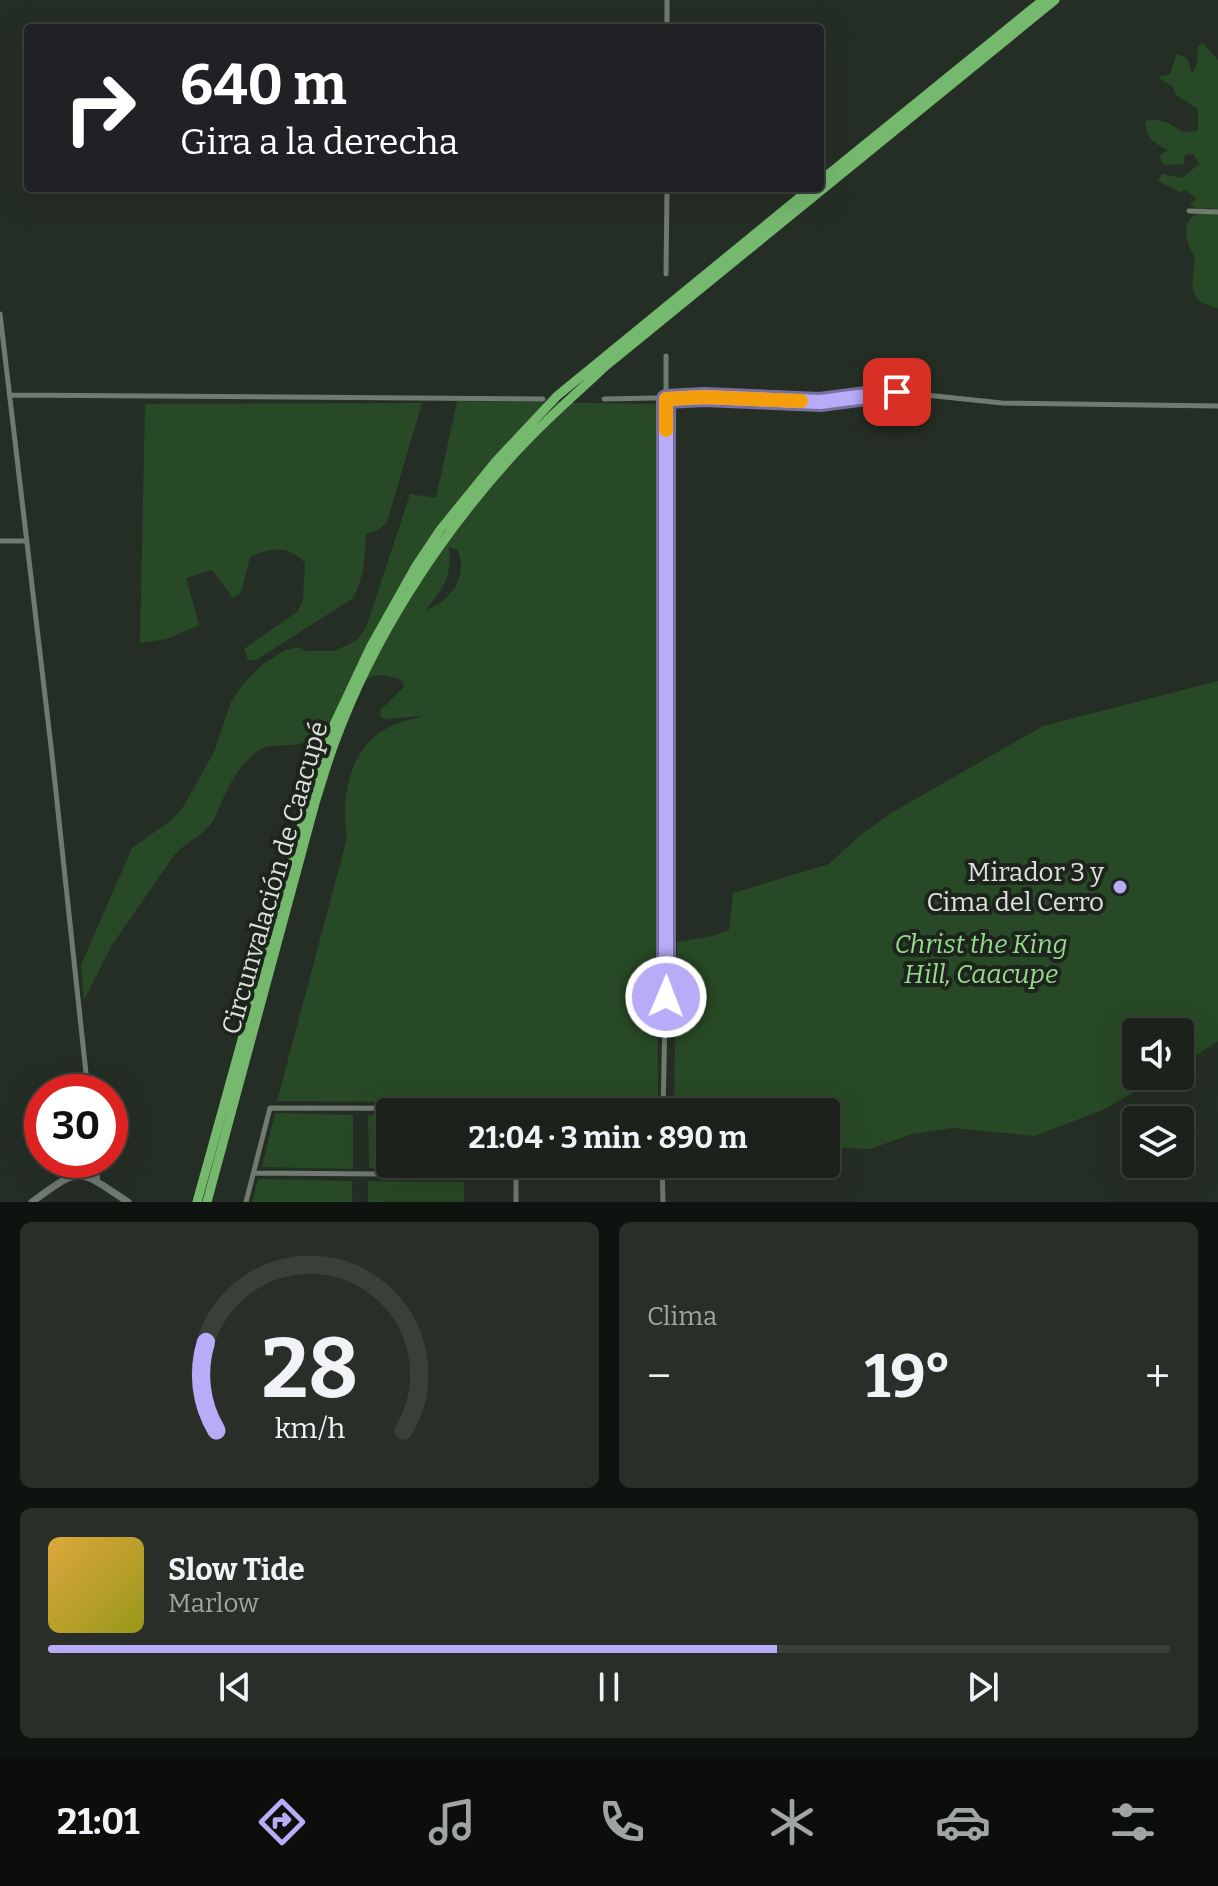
<!DOCTYPE html>
<html lang="es">
<head>
<meta charset="utf-8">
<style>
  :root { --surface:#1c221b; --page:#292f28; --text:#f1f3f6; --muted:#a0a4a3; --line:#3a3f3a; --accent:#b8abf7 }
  body { margin:0; font-family:Bitter,serif; background:var(--page); color:var(--text); height:100vh; display:flex; flex-direction:column; font-size:30px; white-space:nowrap }
  * { box-sizing:border-box; margin:0 }
  p { font-size:26px; color:var(--muted) }
  .icon { flex:none; width:44px; height:44px; fill:none; stroke:currentColor; stroke-width:2; stroke-linecap:round; stroke-linejoin:round }
  .map { position:relative; height:1202px; overflow:hidden }
  .side { display:flex; flex-direction:column; gap:20px; padding:20px; background:#0f130f; flex:1 }
  .side>* { flex:none }
  .guide { position:absolute; left:24px; top:24px; width:800px; height:168px; border-radius:8px; box-shadow:0 8px 32px #0002,0 0 0 2px var(--line); background:#202124; color:#fff; overflow:hidden }
  .buttons { position:absolute; left:1122px; top:1018px; display:grid; gap:16px }
  .buttons a { display:grid; place-items:center; width:72px; height:72px; border-radius:8px; background:var(--surface); box-shadow:0 8px 32px #0002,0 0 0 2px var(--line); font-size:40px }
  .speed { position:absolute; left:24px; top:1074px; display:flex; gap:16px; font-size:40px; font-weight:700; text-align:center }
  .speed>* { display:grid; place-content:center; width:104px; height:104px; border-radius:50%; background:var(--surface); box-shadow:0 8px 32px #0002,0 0 0 2px var(--line); line-height:1 }
  .speed .limit { border:12px solid #d22; background:#fff; color:#111 }
  .pin { position:absolute; display:grid; place-items:center; width:68px; height:68px; color:#fff; margin:-34px; border-radius:16px; box-shadow:0 4px 12px #0006 }
  .me { position:absolute; width:88px; margin:-44px; rotate:1deg; stroke-linejoin:round; filter:drop-shadow(0 0 6px #0008) }
  .turn { display:flex; align-items:center; gap:28px; height:168px; padding:0 24px; font-size:36px }
  .turn .icon { width:104px; height:104px; stroke-width:2.5 }
  .turn b { display:block; font-size:56px; line-height:68px }
  .big { font-size:60px; font-weight:700; line-height:1.1 }
  .side .card { flex:1; display:flex; flex-direction:column; justify-content:center; gap:12px; min-width:0; padding:0 28px; border-radius:12px; background:var(--page) }
  .side .dial { align-items:center; gap:0 }
  .dial svg { height:208px; overflow:visible; fill:none; stroke:var(--line); stroke-width:7; stroke-linecap:round; text-anchor:middle }
  .dial text { fill:var(--text); stroke:none }
  .song { display:flex; align-items:center; gap:24px }
  .cover { width:96px; height:96px; border-radius:12px; background:linear-gradient(135deg,hsl(40 70% 55%),hsl(60 70% 35%)) }
  .played { height:8px; border-radius:4px; background:linear-gradient(90deg,var(--accent) 65%,var(--line) 65%) }
  .keys { display:flex; justify-content:space-around; direction:ltr }
  .heat { display:flex; justify-content:space-between; align-items:center; font-size:44px; direction:ltr }
  .side .tiles { flex:1; display:grid; gap:20px; grid-template-columns:1fr 1fr }
  .card:last-child { grid-column:span 2 }
  .trip { position:absolute; left:376px; top:1098px; width:464px; height:80px; border-radius:8px; background:var(--surface); box-shadow:0 8px 32px #0002,0 0 0 2px var(--line); font-weight:700; line-height:80px; text-align:center }
  .tabs { display:flex; height:128px; justify-content:space-around; align-items:center; background:#0b0e0b; color:var(--muted) }
  .tabs .icon { width:56px; height:56px }
  .tabs .on { color:var(--accent) }
  .tabs b { font-size:36px; color:var(--text) }
  .map>svg:first-child { display:block }
</style>
</head>
<body>
<div class="map">
<svg width="1218" height="1202" viewBox="0 0 1218 1202">
  <rect width="100%" height="100%" fill="#252e24"/>
  <path fill="#284925" fill-rule="evenodd" d="M1202 43 1218 60V308C1184 301 1193 282 1195 258 1189 248 1181 230 1190 219 1194 213 1208 211 1215 209L1207 207 1204 211 1190 205 1196 198 1185 190 1180 192 1158 181 1162 174 1182 178 1199 164 1194 154 1185 155 1184 164 1163 165 1159 156 1168 150C1153 142 1146 139 1145 121 1174 115 1176 139 1198 130V109L1176 95 1172 86 1163 81 1159 77 1170 74 1177 54 1187 58 1192 73 1197 64 1198 47Z
    M457 401 658 404 660 559 656 584 658 1104 277 1101 347 838C341 797 348 750 387 728 398 722 411 720 423 716L385 719 380 716V710L404 687 402 681C355 660 357 703 334 723 327 730 312 741 303 743 287 748 269 741 255 753 238 767 230 784 221 803 218 810 215 820 210 825 199 838 183 844 173 857L112 945 84 1000 81 965 132 848 173 819 183 807 214 752 231 702 244 683 263 664 285 650 298 647 307 651H334L356 641 366 628 410 494 436 498ZM449 547 458 550C468 578 451 601 426 610 444 587 452 577 449 547Z
    M422 403 387 522 378 530 366 534C365 555 364 581 352 599L256 660H248L244 649 298 611 303 600 305 563C289 545 271 547 250 557L241 593 233 598 212 570 186 578 199 625 167 639 140 643 145 404Z
    M1218 681V1041L1180 1066V1032H1136V1076H1162L1105 1109 1035 1136 953 1128 912 1134 870 1149 842 1148 826 1142V1112H753L674 1100 677 942 713 936 729 930 733 893 829 864 858 837 891 813 1043 726Z
    M275 1113 353 1115V1169L262 1167Z
    M368 1115H390V1164H467V1168H369Z
    M258 1179 352 1181V1202H252Z
    M368 1181 464 1182V1202H368Z"/>
  <g fill="none" stroke-linecap="round" stroke-linejoin="round">
    <path stroke="#707a6f" stroke-width="5" d="M667 28V0
      M1189 211 1218 212
      M666 274 667 188
      M0 314 52 755 88 1092
      M10 395 543 399
      M604 399 704 397 820 402 897 392 1002 403 1218 406
      M0 541H27
      M663 1112 666 969V356
      M95 1160 98 1182
      M662 1164 663 1202
      M254 1173 662 1176
      M246 1202 270 1108 663 1109
      M516 1202V1164"/>
    <path stroke="#707a6f" stroke-width="7" d="M32 1202C82 1165 78 1169 128 1202"/>
    <path stroke="#75b96e" stroke-width="9" d="M820 181 1043 0
      M197 1202 323 748 371 646 416 566 440 530 496 461 557 396 811 188
      M207 1202 315 803C322 781 328 759 336 739 373 639 435 543 506 463 537 428 572 397 607 365L1055 0"/>
  </g>
  <g fill="none" stroke-linecap="round" stroke-linejoin="round">
    <g stroke="#786fa1" stroke-width="20">
      <path id="route" d="M666 997V399L704 397 820 402 897 392"/>
    </g>
    <use href="#route" stroke="#b8abf7" stroke-width="14"/>
    <path stroke="#f59e0b" stroke-width="14" d="M666 430V399L704 397 801 401"/>
  </g>
  <circle fill="#b8abf7" stroke="#1c241b" stroke-width="3" cx="1120" cy="887" r="8"/>
  <g text-anchor="middle" dominant-baseline="central" stroke-width="8" stroke-linejoin="round" paint-order="stroke">
    <g font-size="26" fill="#dce1db" stroke="#1c241b" text-anchor="end">
      <text x="1104" y="872">Mirador 3 y<tspan x="1104" dy="30">Cima del Cerro</tspan></text>
    </g>
    <g font-size="26" fill="#dce1db" stroke="#1c241b">
      <text transform="translate(275 878) rotate(-74)">Circunvalación de Caacupé</text>
    </g>
    <g font-size="26" font-style="italic" fill="#97d98f" stroke="#1c241b">
      <text x="981" y="944">Christ the King<tspan x="981" dy="30">Hill, Caacupe</tspan></text>
    </g>
  </g>
</svg>
<div class="buttons">
<a><svg class="icon" aria-label="sound" viewBox="0 0 24 24"><path d="M4 9h4l5-4v14l-5-4H4zM17 9q2 3 0 6"/></svg></a>
<a><svg class="icon" aria-label="layers" viewBox="0 0 24 24"><path d="M12 4l9 5-9 5-9-5zM3 14l9 5 9-5"/></svg></a>
</div>
<div class="speed"><div class="limit">30</div></div>
<div class="pin" style="left:897px;top:392px;background:#d93025"><svg class="icon" aria-label="arrive" viewBox="0 0 24 24"><path d="M6 21V4h12l-3 4 3 4H6"/></svg></div>
<svg class="me" style="left:666px;top:997px" viewBox="-20 -20 40 40"><circle r="17" fill="#b8abf7" stroke="#fff" stroke-width="3"/><path d="M0-11L8 9 0 5-8 9z" fill="#fff"/></svg>
<div class="trip">21:04 · 3 min · 890 m</div>
<div class="guide">
<div class="turn"><svg class="icon" aria-label="right" viewBox="0 0 24 24"><path d="M7 20v-9h11M14 6l5 5-5 5"/></svg><div><b>640 m</b>Gira a la derecha</div></div>
</div>
</div>
<section class="side">
<div class="tiles">
<div class="card dial"><svg viewBox="0 0 100 80">
<path d="M14 69A42 42 0 1 1 86 69"/>
<path d="M14 69A42 42 0 0 1 10 35" stroke="#b8abf7"/>
<text x="50" y="56" font-size="32" font-weight="700">28</text>
<text x="50" y="72" font-size="11">km/h</text>
</svg></div>
<div class="card"><p>Clima</p>
<div class="heat"><a>−</a><b class="big">19°</b><a>+</a></div>
</div>
<div class="card">
<div class="song"><i class="cover"></i><div><b>Slow Tide</b><p>Marlow</p></div></div>
<div class="played"></div>
<div class="keys"><svg class="icon" aria-label="previous" viewBox="0 0 24 24"><path d="M18 5L8 12l10 7zM5 5v14"/></svg><svg class="icon" aria-label="pause" viewBox="0 0 24 24"><path d="M8 5v14M16 5v14"/></svg><svg class="icon" aria-label="next" viewBox="0 0 24 24"><path d="M6 5l10 7-10 7zM19 5v14"/></svg></div>
</div>
</div>
</section>
<nav class="tabs">
<b>21:01</b>
<svg class="icon on" aria-label="directions" viewBox="0 0 24 24"><path d="M12 3l9 9-9 9-9-9zM9 14v-3h6M13 9l2 2-2 2"/></svg>
<svg class="icon" aria-label="music" viewBox="0 0 24 24"><path d="M9 18V5l10-2v13"/><circle cx="6" cy="18" r="3"/><circle cx="16" cy="16" r="3"/></svg>
<svg class="icon" aria-label="phone" viewBox="0 0 24 24"><path d="M5 4h4l2 5-3 2q2 4 5 5l2-3 5 2v4C11 20 4 13 5 4z"/></svg>
<svg class="icon" aria-label="climate" viewBox="0 0 24 24"><path d="M12 3v18M4 7l16 10M4 17L20 7"/></svg>
<svg class="icon" aria-label="car" viewBox="0 0 24 24"><path d="M5 17H2v-5l4-1 3-4h7l3 4 3 1v5h-3M9 17h6M6 11h13"/><circle cx="7" cy="17" r="2"/><circle cx="17" cy="17" r="2"/></svg>
<svg class="icon" aria-label="filters" viewBox="0 0 24 24"><path d="M4 7h16M4 17h16"/><circle cx="9" cy="7" r="2"/><circle cx="15" cy="17" r="2"/></svg>
</nav>
</body>
</html>
